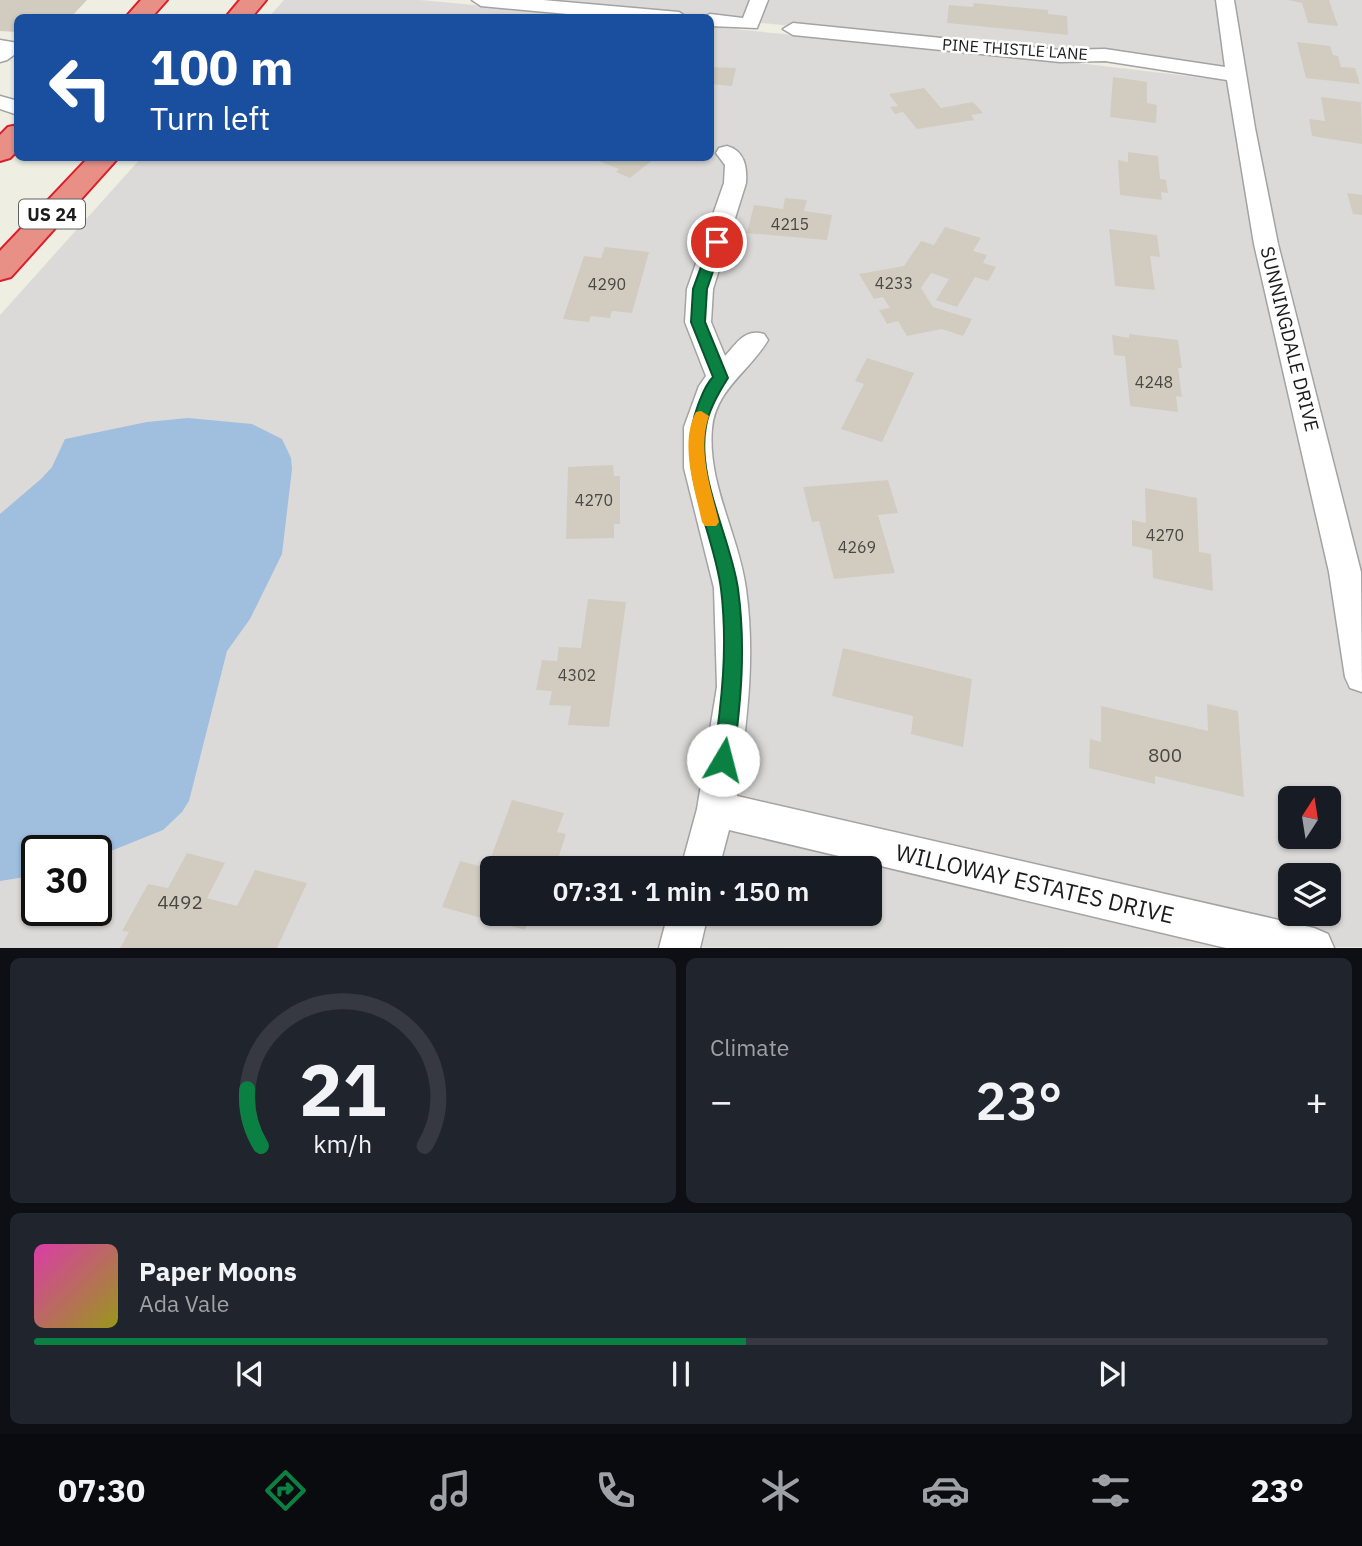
<!DOCTYPE html>
<html lang="en">
<head>
<meta charset="utf-8">
<style>
  :root { --surface:#171b24; --page:#20242c; --text:#f1f3f6; --muted:#9ea1a6; --line:#363941; --accent:#0b8043 }
  body { margin:0; font-family:"IBM Plex Sans",sans-serif; background:var(--page); color:var(--text); height:100vh; display:flex; flex-direction:column; font-size:26px; white-space:nowrap }
  * { box-sizing:border-box; margin:0 }
  p { font-size:23px; color:var(--muted) }
  .icon { flex:none; width:38px; height:38px; fill:none; stroke:currentColor; stroke-width:2; stroke-linecap:round; stroke-linejoin:round }
  .map { position:relative; height:948px; overflow:hidden }
  .drawer { display:flex; flex-direction:column; gap:10px; padding:10px; background:#0d0f14; flex:1 }
  .drawer>* { flex:none }
  .banner { position:absolute; left:14px; top:14px; width:700px; height:147px; border-radius:10px; box-shadow:0 2px 5px #0004; background:#1a4fa0; color:#fff; overflow:hidden }
  .needle { width:46px; rotate:12deg }
  .tools { position:absolute; left:1278px; top:786px; display:grid; gap:14px }
  .tools a { display:grid; place-items:center; width:63px; height:63px; border-radius:10px; background:var(--surface); box-shadow:0 2px 5px #0004; font-size:35px }
  .speed { position:absolute; left:21px; top:835px; display:flex; gap:14px; font-size:35px; font-weight:700; text-align:center }
  .speed>* { display:grid; place-content:center; width:91px; height:91px; border-radius:50%; background:var(--surface); box-shadow:0 2px 5px #0004; line-height:1 }
  .speed .limit { border:4px solid #111; border-radius:10px; background:#fff; color:#111 }
  .pin { position:absolute; display:grid; place-items:center; width:60px; height:60px; color:#fff; margin:-30px; border:4px solid #fff; border-radius:50%; box-shadow:0 2px 7px #0007 }
  .me { position:absolute; width:77px; margin:-38px; rotate:8deg; stroke-linejoin:round; filter:drop-shadow(0 0 5px #0008) }
  .turn { display:flex; align-items:center; gap:24px; height:147px; padding:0 21px; font-size:32px }
  .turn .icon { width:91px; height:91px; stroke-width:2.5 }
  .turn b { display:block; font-size:49px; line-height:60px }
  .big { font-size:52px; font-weight:600; line-height:1.1 }
  .drawer .tile { flex:1; display:flex; flex-direction:column; justify-content:center; gap:10px; min-width:0; padding:0 24px; border-radius:10px; background:var(--page) }
  .drawer .dial { align-items:center; gap:0 }
  .dial svg { height:182px; overflow:visible; fill:none; stroke:var(--line); stroke-width:7; stroke-linecap:round; text-anchor:middle }
  .dial text { fill:var(--text); stroke:none }
  .song { display:flex; align-items:center; gap:21px }
  .cover { width:84px; height:84px; border-radius:10px; background:linear-gradient(135deg,hsl(320 70% 55%),hsl(60 70% 35%)) }
  .played { height:7px; border-radius:4px; background:linear-gradient(90deg,var(--accent) 55%,var(--line) 55%) }
  .keys { display:flex; justify-content:space-around; direction:ltr }
  .heat { display:flex; justify-content:space-between; align-items:center; font-size:38px; direction:ltr }
  .drawer .tiles { flex:1; display:grid; gap:10px; grid-template-columns:1fr 1fr }
  .tile:last-child { grid-column:span 2 }
  .trip { position:absolute; left:480px; top:856px; width:402px; height:70px; border-radius:10px; background:var(--surface); box-shadow:0 2px 5px #0004; font-weight:600; line-height:70px; text-align:center }
  .tabs { display:flex; height:112px; justify-content:space-around; align-items:center; background:#090b0e; color:var(--muted) }
  .tabs .icon { width:49px; height:49px }
  .tabs .on { color:var(--accent) }
  .tabs b { font-size:32px; color:var(--text) }
  .map>svg:first-child { display:block }
</style>
</head>
<body>
<div class="map">
<svg width="1362" height="948" viewBox="0 0 1362 948">
  <rect width="100%" height="100%" fill="#eeeee2"/>
  <path fill="#dbdad9" fill-rule="evenodd" d="M284 0H420L606 17 268 18Z
    M525 0H1216L1226 64 1217 67Z
    M1235 0H1362V947L0 948V315L141 158H710L711 27 1035 58 1247 83ZM1290 798H1328V836H1290ZM37 850H96V910H37ZM492 868H870V914H492ZM1290 875H1328V914H1290Z"/>
  <path fill="#a0bede" d="M188 418 252 424 282 439 291 458 292 469 282 554 250 619 227 651 189 801 182 812 163 830 96 857V850H37V875L0 881V514L41 479 52 467 65 439 147 422Z"/>
  <path fill="#d1ccbf" d="M0 0H87L70 18H18V32L0 31Z
    M1288 0H1329L1338 26 1308 23 1302 3Z
    M974 3 1048 10V14L1067 16 1068 35 947 23 949 5 973 7Z
    M1297 42 1330 46 1333 55 1338 56 1341 67 1355 68 1360 84 1306 78Z
    M710 67 736 68 732 86 710 84Z
    M1113 77 1147 82V103L1157 105 1156 123 1110 117Z
    M924 88 941 108 973 102 983 113 971 115 974 120 917 129 903 112 895 114 890 107 898 106 889 94Z
    M1321 97 1361 102 1362 144 1312 136 1309 119 1325 121Z
    M1128 152 1158 156 1160 179 1166 180 1168 193 1161 192 1162 200 1120 195 1118 160 1128 162Z
    M599 158H655L630 178 616 172 619 169 596 160Z
    M1347 193 1362 195V215L1353 214Z
    M785 198 807 200 804 211 832 215 827 240 747 233 754 205 783 209Z
    M945 227 981 238 973 251 987 255 983 263 996 267 988 281 975 277 957 307 936 300 949 279 931 273 921 288 933 307 972 319 963 336 942 329 907 336 898 321 887 324 879 310 890 308 883 297 874 299 859 274 904 266 921 241 934 245Z
    M1109 229 1157 235 1160 257 1150 256 1155 290 1115 286Z
    M605 247 649 252 632 313 612 311 610 318 591 316 589 322 563 319 584 256 601 258Z
    M1129 334 1178 340 1182 368H1178L1182 397 1176 396 1178 412 1130 406 1125 356 1114 355 1112 335 1129 338Z
    M867 358 914 373 882 442 841 429 864 384 855 381Z
    M613 465 614 476H620V524H614V538L566 539 568 467Z
    M888 480 898 513 878 515 895 573 834 579 819 521 812 522 803 487Z
    M1145 488 1197 498 1199 552 1211 554 1213 591 1153 578 1152 550 1132 546V520L1146 523Z
    M588 599 626 602 609 727 568 725 571 706 549 705 552 691 536 690 542 660 557 661 559 647 581 648Z
    M843 648 972 679 963 747 911 734 913 716 832 696Z
    M1207 704 1238 711 1244 797 1155 776V784L1089 768 1090 739 1101 742V706L1208 731Z
    M512 800 564 813 557 832 566 834 555 868H492V914H531L525 930 442 907 460 861 487 868Z
    M187 853 225 863 207 898 237 906 255 870 307 883 277 948H120L129 932 122 931 148 884 168 888Z"/>
  <g fill="none" stroke-linecap="round" stroke-linejoin="round">
    <g stroke="#a3a3a3" stroke-width="3">
      <path id="minor" d="M472 0H543L679 12 688 18H611L481 6Z
        M750 0H768L757 28 710 26V18H702L710 14 743 18Z
        M1216 0H1234L1255 128 1278 244 1361 572 1362 692 1350 688 1345 677 1329 572 1254 244 1227 80 1105 61 1060 62 793 35 783 29 793 23 1060 50 1105 49 1225 67Z
        M0 40 18 43V52L7 60 0 62Z
        M0 96 18 101V115L0 109Z
        M727 146C745 151 747 167 746 183L713 289 711 322 725 356C737 343 745 328 764 334L768 340C750 371 716 389 712 428 707 484 739 535 746 589 756 661 746 725 737 796L1314 928 1328 934 1334 948H1226L729 830 719 868H681L697 809 717 687 714 588 684 468V427L699 386 706 376 685 322 687 289 724 183 725 165 716 153 719 148Z
        M668 914H708L700 948H659Z"/>
    </g>
    <g stroke="#dc1e2a" stroke-width="4">
      <path id="highway" d="M141 0H167L151 18H125Z
        M240 0H266L251 18H225Z
        M18 125V150L10 158 0 161V135L8 127Z
        M88 158H118L11 277 0 280V251Z"/>
    </g>
    <use href="#minor" fill="#fff" fill-rule="evenodd"/>
    <use href="#highway" fill="#e99086" fill-rule="evenodd"/>
  </g>
  <path fill="#0b8043" stroke="#07532c" stroke-width="2" d="M717 238 723 242 707 289 705 322 728 378C719 392 709 409 706 426 696 478 731 538 738 589 746 647 741 703 733 760L730 767 723 769 716 767 713 760C722 703 728 646 721 589 713 527 674 468 698 405 702 395 705 385 713 377L691 322 693 289 710 242Z"/>
  <path fill="#f59e0b" d="M701 411 709 416C697 449 711 489 719 522L716 526H705L702 522C695 489 679 444 696 412Z"/>
  <g text-anchor="middle" dominant-baseline="central" stroke-width="5" stroke-linejoin="round" paint-order="stroke">
    <g font-size="16" fill="#1c1c1c" stroke="#fff">
      <text transform="translate(1015 49) rotate(4)">PINE THISTLE LANE</text>
    </g>
    <g font-size="16" fill="#494845">
      <text x="790" y="224">4215</text>
      <text x="894" y="283">4233</text>
      <text x="607" y="284">4290</text>
      <text x="1154" y="382">4248</text>
      <text x="594" y="500">4270</text>
      <text x="1165" y="535">4270</text>
      <text x="857" y="547">4269</text>
      <text x="577" y="675">4302</text>
    </g>
    <rect fill="#fff" stroke="#606060" stroke-width="2" x="19" y="199.5" width="66" height="29" rx="5"/>
    <g font-size="18" font-weight="bold" fill="#1c1c1c">
      <text x="52" y="214">US 24</text>
    </g>
    <g font-size="19" fill="#1c1c1c" stroke="#fff">
      <text transform="translate(1290 339) rotate(76)">SUNNINGDALE DRIVE</text>
    </g>
    <g font-size="19" fill="#494845">
      <text x="1165" y="755">800</text>
      <text x="180" y="902">4492</text>
    </g>
    <g font-size="23" fill="#1c1c1c" stroke="#fff">
      <text transform="translate(1035 883) rotate(13)">WILLOWAY ESTATES DRIVE</text>
    </g>
  </g>
</svg>
<div class="tools">
<a><svg class="needle" viewBox="-14 -14 28 28"><path d="M0-13l5 13h-10z" fill="#e53935"/><path d="M0 13l5-13h-10z" fill="#9ea1a6"/></svg></a>
<a><svg class="icon" aria-label="layers" viewBox="0 0 24 24"><path d="M12 4l9 5-9 5-9-5zM3 14l9 5 9-5"/></svg></a>
</div>
<div class="speed"><div class="limit">30</div></div>
<div class="pin" style="left:717px;top:242px;background:#d93025"><svg class="icon" aria-label="arrive" viewBox="0 0 24 24"><path d="M6 21V4h12l-3 4 3 4H6"/></svg></div>
<svg class="me" style="left:723px;top:760px" viewBox="-20 -20 40 40"><circle r="19" fill="#fff"/><path d="M0-13L10 11 0 6-10 11z" fill="#0b8043"/></svg>
<div class="trip">07:31 · 1 min · 150 m</div>
<div class="banner">
<div class="turn"><svg class="icon" aria-label="left" viewBox="0 0 24 24"><path d="M17 20v-9H6M10 6l-5 5 5 5"/></svg><div><b>100 m</b>Turn left</div></div>
</div>
</div>
<section class="drawer">
<div class="tiles">
<div class="tile dial"><svg viewBox="0 0 100 80">
<path d="M14 69A42 42 0 1 1 86 69"/>
<path d="M14 69A42 42 0 0 1 8 44" stroke="#0b8043"/>
<text x="50" y="56" font-size="32" font-weight="700">21</text>
<text x="50" y="72" font-size="11">km/h</text>
</svg></div>
<div class="tile"><p>Climate</p>
<div class="heat"><a>−</a><b class="big">23°</b><a>+</a></div>
</div>
<div class="tile">
<div class="song"><i class="cover"></i><div><b>Paper Moons</b><p>Ada Vale</p></div></div>
<div class="played"></div>
<div class="keys"><svg class="icon" aria-label="previous" viewBox="0 0 24 24"><path d="M18 5L8 12l10 7zM5 5v14"/></svg><svg class="icon" aria-label="pause" viewBox="0 0 24 24"><path d="M8 5v14M16 5v14"/></svg><svg class="icon" aria-label="next" viewBox="0 0 24 24"><path d="M6 5l10 7-10 7zM19 5v14"/></svg></div>
</div>
</div>
</section>
<nav class="tabs">
<b>07:30</b>
<svg class="icon on" aria-label="directions" viewBox="0 0 24 24"><path d="M12 3l9 9-9 9-9-9zM9 14v-3h6M13 9l2 2-2 2"/></svg>
<svg class="icon" aria-label="music" viewBox="0 0 24 24"><path d="M9 18V5l10-2v13"/><circle cx="6" cy="18" r="3"/><circle cx="16" cy="16" r="3"/></svg>
<svg class="icon" aria-label="phone" viewBox="0 0 24 24"><path d="M5 4h4l2 5-3 2q2 4 5 5l2-3 5 2v4C11 20 4 13 5 4z"/></svg>
<svg class="icon" aria-label="climate" viewBox="0 0 24 24"><path d="M12 3v18M4 7l16 10M4 17L20 7"/></svg>
<svg class="icon" aria-label="car" viewBox="0 0 24 24"><path d="M5 17H2v-5l4-1 3-4h7l3 4 3 1v5h-3M9 17h6M6 11h13"/><circle cx="7" cy="17" r="2"/><circle cx="17" cy="17" r="2"/></svg>
<svg class="icon" aria-label="filters" viewBox="0 0 24 24"><path d="M4 7h16M4 17h16"/><circle cx="9" cy="7" r="2"/><circle cx="15" cy="17" r="2"/></svg>
<b>23°</b>
</nav>
</body>
</html>
